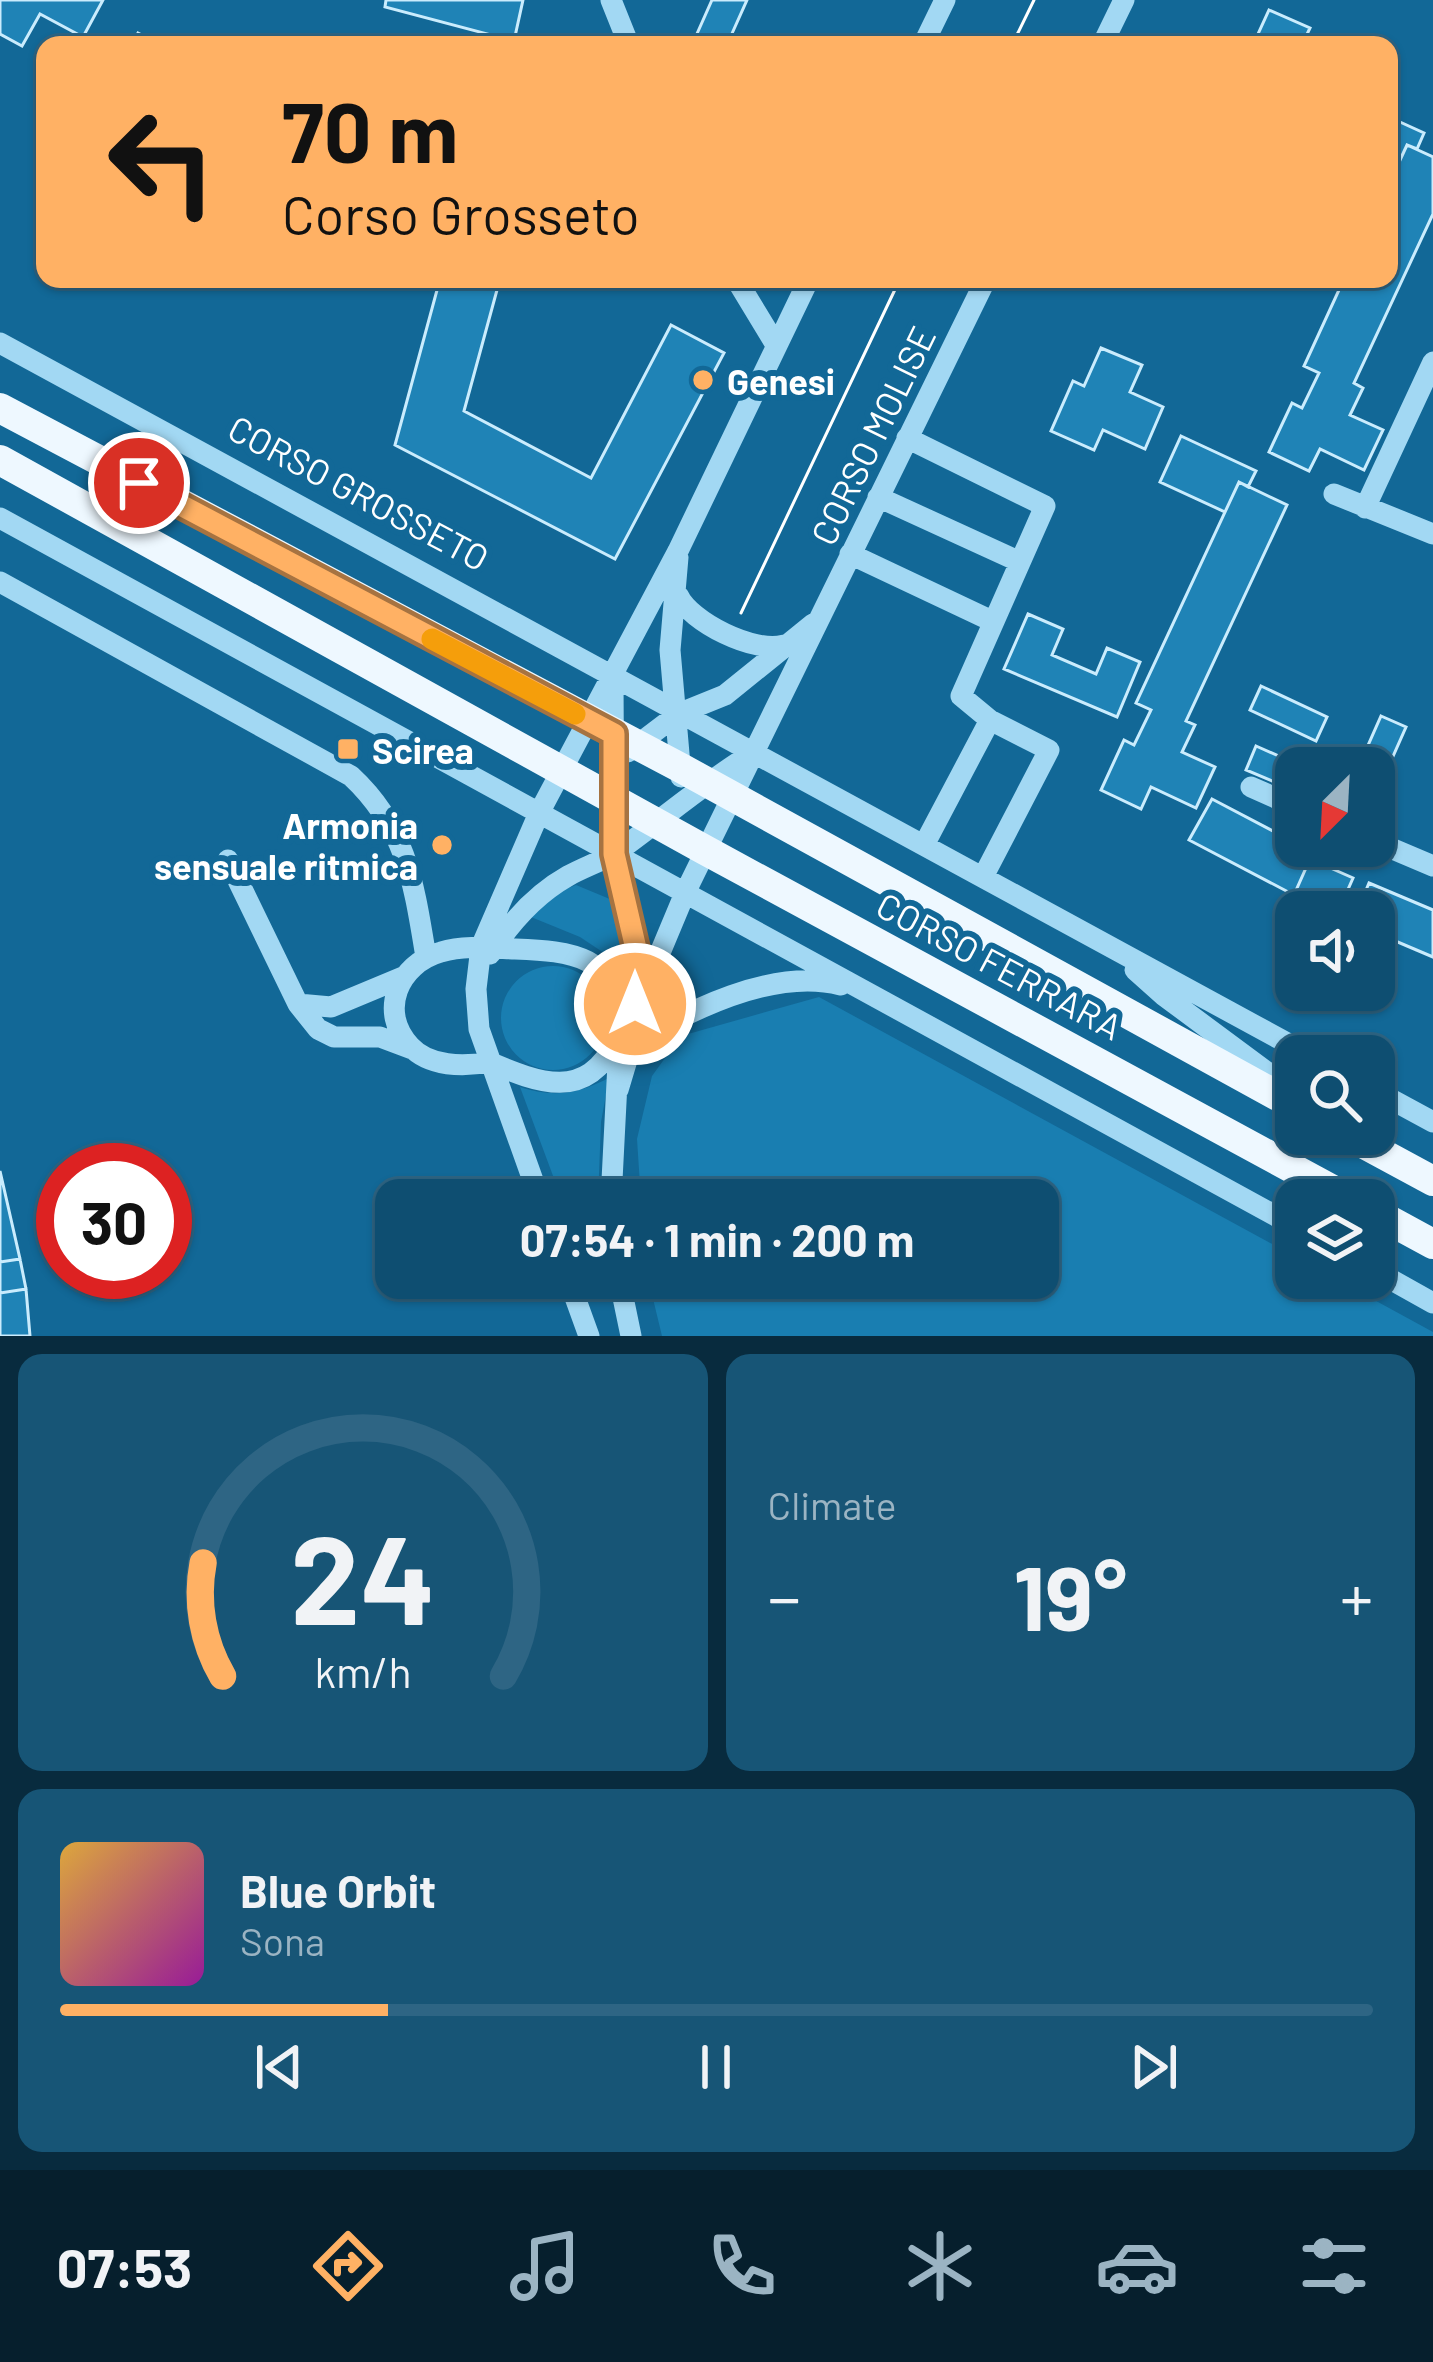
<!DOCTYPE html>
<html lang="en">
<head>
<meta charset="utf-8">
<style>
  :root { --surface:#0e4e71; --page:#175576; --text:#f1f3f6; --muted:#9bb4c3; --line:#2e6584; --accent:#ffb164 }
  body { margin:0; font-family:Barlow,sans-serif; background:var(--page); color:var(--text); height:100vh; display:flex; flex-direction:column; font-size:45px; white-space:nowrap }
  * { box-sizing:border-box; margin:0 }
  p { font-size:39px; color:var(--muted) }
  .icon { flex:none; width:66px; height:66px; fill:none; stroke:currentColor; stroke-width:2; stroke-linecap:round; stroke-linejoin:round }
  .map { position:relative; height:1336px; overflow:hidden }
  .sheet { display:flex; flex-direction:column; gap:18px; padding:18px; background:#082b3e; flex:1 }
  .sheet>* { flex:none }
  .banner { position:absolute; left:36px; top:36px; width:1362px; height:252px; border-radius:24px; box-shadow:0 3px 9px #0004,0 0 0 3px var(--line); background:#ffb164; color:#111; overflow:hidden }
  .needle { width:78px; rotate:204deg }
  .controls { position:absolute; left:1275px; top:747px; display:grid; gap:24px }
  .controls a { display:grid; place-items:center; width:120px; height:120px; border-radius:24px; background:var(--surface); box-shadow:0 3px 9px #0004,0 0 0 3px var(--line); font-size:60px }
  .speed { position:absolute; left:36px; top:1143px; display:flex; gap:24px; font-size:60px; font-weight:700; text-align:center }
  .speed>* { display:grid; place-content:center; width:156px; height:156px; border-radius:50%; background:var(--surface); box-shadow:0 3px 9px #0004,0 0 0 3px var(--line); line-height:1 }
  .speed .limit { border:18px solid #d22; background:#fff; color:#111 }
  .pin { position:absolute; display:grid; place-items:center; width:102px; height:102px; color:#fff; margin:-51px; border:6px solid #fff; border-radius:50%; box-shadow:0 3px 12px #0007 }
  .me { position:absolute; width:132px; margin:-66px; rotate:0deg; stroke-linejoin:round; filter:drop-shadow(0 0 9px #0008) }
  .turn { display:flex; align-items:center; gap:42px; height:252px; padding:0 48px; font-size:54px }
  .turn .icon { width:156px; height:156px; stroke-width:2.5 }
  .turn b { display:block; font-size:84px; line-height:102px }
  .big { font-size:90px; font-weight:700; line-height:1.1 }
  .sheet .widget { flex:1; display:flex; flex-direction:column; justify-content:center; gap:18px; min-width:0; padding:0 42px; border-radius:24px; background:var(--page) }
  .sheet .dial { align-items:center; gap:0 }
  .dial svg { height:312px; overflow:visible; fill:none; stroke:var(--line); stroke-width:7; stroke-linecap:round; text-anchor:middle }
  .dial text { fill:var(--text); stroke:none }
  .song { display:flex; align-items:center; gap:36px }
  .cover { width:144px; height:144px; border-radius:18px; background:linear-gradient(135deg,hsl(40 70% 55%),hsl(300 70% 35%)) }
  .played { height:12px; border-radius:6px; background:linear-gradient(90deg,var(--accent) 25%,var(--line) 25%) }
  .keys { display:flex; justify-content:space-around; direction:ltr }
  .heat { display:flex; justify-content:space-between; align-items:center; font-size:66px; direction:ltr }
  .sheet .tiles { flex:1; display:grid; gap:18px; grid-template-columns:1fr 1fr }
  .widget:last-child { grid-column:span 2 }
  .trip { position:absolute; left:375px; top:1179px; width:684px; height:120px; border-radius:24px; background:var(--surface); box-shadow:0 3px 9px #0004,0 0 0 3px var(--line); font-weight:700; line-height:120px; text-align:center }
  .tab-bar { display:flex; height:192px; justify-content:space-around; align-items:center; background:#061f2d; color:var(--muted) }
  .tab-bar .icon { width:84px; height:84px }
  .tab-bar .current { color:var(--accent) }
  .tab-bar b { font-size:54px; color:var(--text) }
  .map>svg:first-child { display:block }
</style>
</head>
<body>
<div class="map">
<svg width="1433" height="1336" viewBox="0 0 1433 1336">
  <rect width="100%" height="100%" fill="#126897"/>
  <path fill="#197eb1" d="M576 885 617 902 625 967 580 937 531 917 561 891Z
    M501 1018a52 52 0 1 1 104 0a52 52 0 1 1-104 0Z
    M819 997 1296 1257V1278H1334L1433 1332V1336H662L648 1278H1038V1200H641L637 1139 652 1076 681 1036Z
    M609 1078 601 1122 598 1200H562L520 1087C554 1098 577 1094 609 1078Z"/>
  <path fill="#1f83b6" stroke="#caecfd" stroke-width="3" d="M0 0H103L83 37 40 14 22 46 0 34Z
    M386 0H523L514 41 385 7Z
    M712 0H747L730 38 732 45H699L696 36Z
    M1269 10 1310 28 1302 45H1253Z
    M138 33 161 45H131Z
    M1389 117 1424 133 1417 149 1407 145 1393 175 1389 173Z
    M1407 145 1433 157V214L1354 383 1363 388 1350 415 1383 430 1364 470 1320 449 1309 471 1269 452 1292 403 1302 408 1319 373 1304 366 1344 279H1389V184Z
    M440 279H500L464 411 591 478 671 325 724 353 615 559 395 445Z
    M1101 348 1142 365 1130 392 1163 407 1145 449 1103 430 1094 450 1051 431 1073 381 1084 386Z
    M1181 436 1256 471 1248 487 1239 482 1225 512 1160 482Z
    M1239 482 1287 505 1186 721 1195 725 1182 752 1215 767 1196 808 1151 787 1141 809 1101 790 1124 740 1134 745 1151 710 1136 703Z
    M1028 614 1063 629 1052 655 1096 674 1107 648 1140 662 1117 717 1004 669Z
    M1261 686 1327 717 1316 741 1250 710Z
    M1381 716 1406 727 1379 788 1374 786V768H1358Z
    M1256 746 1306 768H1296V791L1246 770Z
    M1212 799 1313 852 1294 895 1189 840Z
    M1310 859 1353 878 1338 912 1294 895Z
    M1369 883 1433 910V957L1374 932V912H1357Z
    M1293 921 1296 922V949L1284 943Z
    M0 1171 20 1259 0 1262Z
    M20 1259 26 1289 0 1293V1262Z
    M26 1289 30 1336H0V1293Z"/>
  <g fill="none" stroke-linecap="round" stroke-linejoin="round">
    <path stroke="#a2d8f3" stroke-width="21" d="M611 0 629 45
      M923 45 945 0
      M1102 45 1124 0
      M736 279 776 345
      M0 343 1311 1056
      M907 438 1045 506 961 696 990 720
      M1334 494 1433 534
      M878 497 1020 562
      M1365 508 1433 362
      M0 518 1296 1227
      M850 554 992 621
      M678 557 670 650 681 777
      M0 582 351 776C407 828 414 885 426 957
      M678 595C690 622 755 654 784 645
      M613 681 614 854 635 941V1001
      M628 752 678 714 725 695 813 624
      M1251 787 1296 807
      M1374 841 1433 866
      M924 845 990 720 1049 750 983 877
      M228 860 298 1004 318 1029 334 1037H380L412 1049
      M490 954C510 923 536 894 568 876 584 867 603 861 618 851 664 818 705 782 753 753
      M1135 970 1163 995 1291 1090
      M298 1004 331 1007 403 977
      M629 1046C687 1011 773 967 841 985
      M489 1062C464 1067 429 1067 410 1046 378 1012 398 964 441 952 464 945 491 948 515 949 571 951 618 955 620 1024L611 1200
      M489 1062C539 1083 586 1102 616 1041
      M618 1090 657 960 685 893 986 279
      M1374 1090 1433 1122
      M540 1200 479 1029 476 989 481 947 539 813 678 551 809 279
      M1374 1270 1433 1303
      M568 1278 589 1336
      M619 1278 631 1336"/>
    <path stroke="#eef8ff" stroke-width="30" d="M0 408 681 768 1296 1106
      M0 460 705 850 1351 1200
      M1346 1134 1433 1181
      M1374 1212 1433 1244"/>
    <path stroke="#fff" stroke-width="3" d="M1012 45 1034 0
      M741 613 900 279"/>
  </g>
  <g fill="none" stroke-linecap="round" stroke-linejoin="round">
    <g stroke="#a67341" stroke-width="30">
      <path id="route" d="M139 483 614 734V854L637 953 635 1004"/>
    </g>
    <use href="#route" stroke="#ffb164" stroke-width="21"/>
    <path stroke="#f59e0b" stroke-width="21" d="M432 639 575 714"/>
  </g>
  <g fill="#ffb164" stroke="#126897" stroke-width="4.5">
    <circle cx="703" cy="380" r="12"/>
    <rect x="336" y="737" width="24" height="24" rx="6"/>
    <circle cx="442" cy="845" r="12"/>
  </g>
  <g text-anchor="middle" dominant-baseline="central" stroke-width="12" stroke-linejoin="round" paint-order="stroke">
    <g font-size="36" font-weight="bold" fill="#fff" stroke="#126897" text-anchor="start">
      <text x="727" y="380">Genesi</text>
      <text x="372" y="749">Scirea</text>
      <text x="418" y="824" text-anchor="end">Armonia<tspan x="418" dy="41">sensuale ritmica</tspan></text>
    </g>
    <g font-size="36" fill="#fff" stroke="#126897">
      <text transform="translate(872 435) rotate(-64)">CORSO MOLISE</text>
      <text transform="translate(359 492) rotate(28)">CORSO GROSSETO</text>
      <text transform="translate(1000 965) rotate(28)">CORSO FERRARA</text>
    </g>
  </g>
</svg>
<div class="controls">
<a><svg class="needle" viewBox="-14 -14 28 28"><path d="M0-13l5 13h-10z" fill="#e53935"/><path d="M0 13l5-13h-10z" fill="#9bb4c3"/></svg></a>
<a><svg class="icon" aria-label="sound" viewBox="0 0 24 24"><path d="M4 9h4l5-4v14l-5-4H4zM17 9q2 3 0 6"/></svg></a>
<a><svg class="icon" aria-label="search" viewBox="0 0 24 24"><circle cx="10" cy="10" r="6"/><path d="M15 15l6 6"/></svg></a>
<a><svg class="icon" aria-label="layers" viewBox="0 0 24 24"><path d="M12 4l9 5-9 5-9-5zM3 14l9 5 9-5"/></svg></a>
</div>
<div class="speed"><div class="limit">30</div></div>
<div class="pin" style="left:139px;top:483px;background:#d93025"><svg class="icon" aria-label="arrive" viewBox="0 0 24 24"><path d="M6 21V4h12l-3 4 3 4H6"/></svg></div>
<svg class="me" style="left:635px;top:1004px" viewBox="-20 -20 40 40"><circle r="17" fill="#ffb164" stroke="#fff" stroke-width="3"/><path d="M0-11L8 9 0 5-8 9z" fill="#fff"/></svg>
<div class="trip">07:54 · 1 min · 200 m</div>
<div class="banner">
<div class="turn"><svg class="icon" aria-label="left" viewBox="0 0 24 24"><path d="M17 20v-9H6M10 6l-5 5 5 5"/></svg><div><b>70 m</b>Corso Grosseto</div></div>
</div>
</div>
<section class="sheet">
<div class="tiles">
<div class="widget dial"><svg viewBox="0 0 100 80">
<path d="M14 69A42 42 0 1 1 86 69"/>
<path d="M14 69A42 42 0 0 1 9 40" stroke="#ffb164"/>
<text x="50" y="56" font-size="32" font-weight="700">24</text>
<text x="50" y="72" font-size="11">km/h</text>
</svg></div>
<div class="widget"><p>Climate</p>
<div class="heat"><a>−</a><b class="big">19°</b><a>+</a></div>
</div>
<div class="widget">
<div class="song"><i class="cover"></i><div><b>Blue Orbit</b><p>Sona</p></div></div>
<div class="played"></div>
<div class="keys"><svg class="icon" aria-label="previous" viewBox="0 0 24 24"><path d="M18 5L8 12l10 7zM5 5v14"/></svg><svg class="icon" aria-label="pause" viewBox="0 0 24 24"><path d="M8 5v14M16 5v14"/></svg><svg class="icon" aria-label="next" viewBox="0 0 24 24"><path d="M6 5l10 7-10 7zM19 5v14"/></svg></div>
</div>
</div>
</section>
<nav class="tab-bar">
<b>07:53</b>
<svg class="icon current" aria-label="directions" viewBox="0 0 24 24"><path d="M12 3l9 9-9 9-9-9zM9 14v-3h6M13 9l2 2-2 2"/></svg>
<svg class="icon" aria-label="music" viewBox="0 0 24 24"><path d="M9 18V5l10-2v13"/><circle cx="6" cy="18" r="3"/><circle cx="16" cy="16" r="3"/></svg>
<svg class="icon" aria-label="phone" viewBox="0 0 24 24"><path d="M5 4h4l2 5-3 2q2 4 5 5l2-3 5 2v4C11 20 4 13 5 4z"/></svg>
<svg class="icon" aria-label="climate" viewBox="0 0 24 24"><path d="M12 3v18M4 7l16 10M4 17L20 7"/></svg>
<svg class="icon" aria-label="car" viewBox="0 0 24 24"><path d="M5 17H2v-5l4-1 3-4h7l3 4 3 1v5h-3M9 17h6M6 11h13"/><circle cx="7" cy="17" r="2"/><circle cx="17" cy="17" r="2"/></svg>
<svg class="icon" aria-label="filters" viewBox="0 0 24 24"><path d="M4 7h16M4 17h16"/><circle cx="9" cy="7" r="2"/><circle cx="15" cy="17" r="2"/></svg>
</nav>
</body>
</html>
